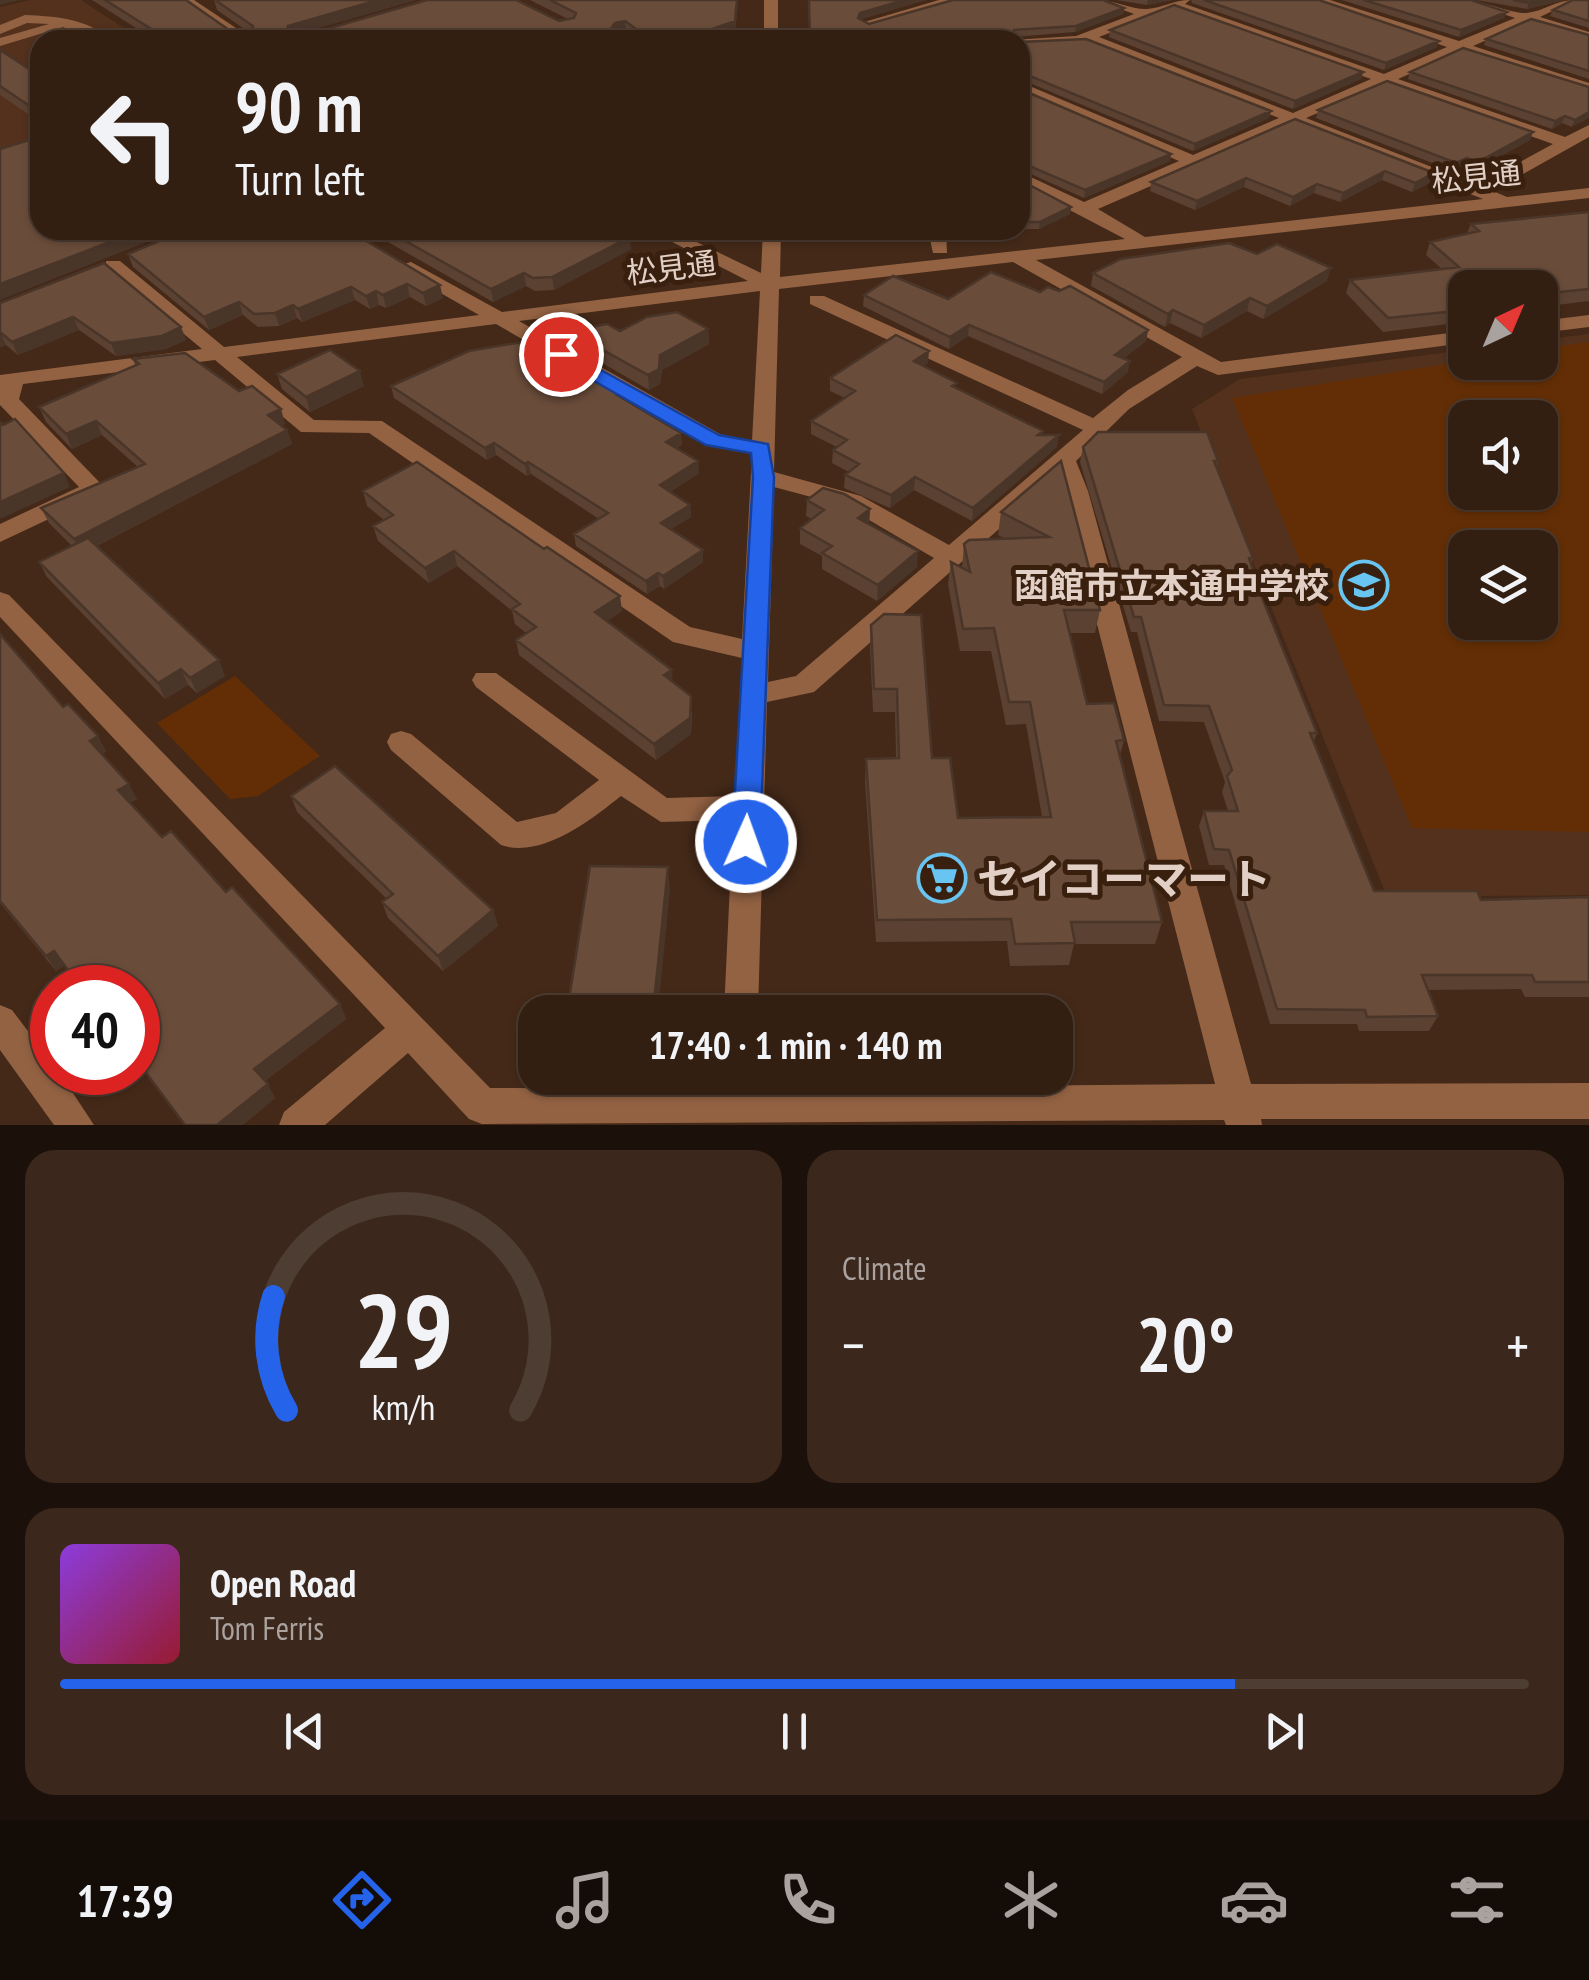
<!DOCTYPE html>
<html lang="en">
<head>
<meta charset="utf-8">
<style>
  :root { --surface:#331f12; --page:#3b271b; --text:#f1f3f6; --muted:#a9a29f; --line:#4e3d32; --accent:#2563eb }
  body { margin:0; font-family:"PT Sans Narrow","Noto Sans JP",sans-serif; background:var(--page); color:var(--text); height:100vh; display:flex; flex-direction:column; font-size:38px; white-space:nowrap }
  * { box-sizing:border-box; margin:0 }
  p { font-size:32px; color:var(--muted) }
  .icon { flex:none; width:55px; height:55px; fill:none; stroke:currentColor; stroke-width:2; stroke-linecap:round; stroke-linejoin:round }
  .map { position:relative; height:1125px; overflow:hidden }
  .details { display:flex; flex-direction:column; gap:25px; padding:25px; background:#1c110a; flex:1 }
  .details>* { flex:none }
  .hud { position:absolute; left:30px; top:30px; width:1000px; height:210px; border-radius:30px; box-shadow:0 2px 8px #0004,0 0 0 2px var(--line); background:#331f12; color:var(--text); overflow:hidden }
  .needle { width:65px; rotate:44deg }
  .controls { position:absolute; left:1448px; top:270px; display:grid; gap:20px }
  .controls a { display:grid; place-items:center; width:110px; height:110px; border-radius:20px; background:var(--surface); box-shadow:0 2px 8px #0004,0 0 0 2px var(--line); font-size:50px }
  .speed { position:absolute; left:30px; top:965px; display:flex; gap:20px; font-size:50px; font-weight:700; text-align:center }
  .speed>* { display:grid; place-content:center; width:130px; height:130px; border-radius:50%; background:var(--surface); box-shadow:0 2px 8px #0004,0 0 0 2px var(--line); line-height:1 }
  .speed .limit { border:15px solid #d22; background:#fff; color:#111 }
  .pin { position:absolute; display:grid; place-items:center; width:85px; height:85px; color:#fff; margin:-42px; border:5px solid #fff; border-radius:50%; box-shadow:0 2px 10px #0007 }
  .me { position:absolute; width:110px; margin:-55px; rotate:2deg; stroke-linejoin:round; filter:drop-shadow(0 0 8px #0008) }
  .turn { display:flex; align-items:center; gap:35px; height:210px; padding:0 40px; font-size:45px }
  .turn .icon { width:130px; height:130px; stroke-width:2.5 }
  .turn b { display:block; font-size:70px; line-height:85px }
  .big { font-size:75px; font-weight:700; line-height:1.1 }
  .details .tile { flex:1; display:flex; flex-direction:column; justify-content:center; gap:15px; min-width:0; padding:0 35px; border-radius:30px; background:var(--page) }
  .details .dial { align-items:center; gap:0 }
  .dial svg { height:260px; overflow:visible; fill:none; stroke:var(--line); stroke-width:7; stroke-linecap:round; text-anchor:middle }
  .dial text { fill:var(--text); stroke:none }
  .song { display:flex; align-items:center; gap:30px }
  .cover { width:120px; height:120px; border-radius:15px; background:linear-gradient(135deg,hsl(270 70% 55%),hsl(350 70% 35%)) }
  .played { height:10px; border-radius:5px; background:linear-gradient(90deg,var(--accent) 80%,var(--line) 80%) }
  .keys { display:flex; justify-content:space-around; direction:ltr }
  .heat { display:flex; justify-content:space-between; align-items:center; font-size:55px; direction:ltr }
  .details .tiles { flex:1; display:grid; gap:25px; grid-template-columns:1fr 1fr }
  .tile:last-child { grid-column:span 2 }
  .trip { position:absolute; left:518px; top:995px; width:555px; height:100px; border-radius:30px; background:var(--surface); box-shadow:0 2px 8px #0004,0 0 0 2px var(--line); font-weight:700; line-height:100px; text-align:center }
  .tab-bar { display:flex; height:160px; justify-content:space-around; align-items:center; background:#140c07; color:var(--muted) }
  .tab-bar .icon { width:70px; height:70px }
  .tab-bar .current { color:var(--accent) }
  .tab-bar b { font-size:45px; color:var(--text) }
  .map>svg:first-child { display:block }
</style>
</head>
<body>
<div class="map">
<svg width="1589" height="1125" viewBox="0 0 1589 1125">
  <rect width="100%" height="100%" fill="#442918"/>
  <path fill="#53311c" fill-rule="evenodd" d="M30 0H81L142 40H40V216L0 230V7Z
    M1589 334V895L1387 897 1192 409 1240 379 1465 350V362H1540V340ZM1465 418H1540V492H1465ZM1465 548H1540V622H1465Z"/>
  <path fill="#632e05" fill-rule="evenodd" d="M1589 342V832L1412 828 1232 398 1465 361 1540 362V349ZM1465 418H1540V492H1465ZM1465 548H1540V622H1465Z
    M235 676 320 756 258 796 230 799 157 723Z"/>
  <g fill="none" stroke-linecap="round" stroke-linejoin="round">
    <path fill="#936243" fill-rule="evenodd" d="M178 0H194L254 40H237Z
      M764 0H778V40H764Z
      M939 0H961L868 27 861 23Z
      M1096 0C1113 0 1134 10 1147 9 1162 8 1174 0 1190 0L1185 4 1384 74 1447 47 1310 0H1330L1459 41 1515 18 1462 0C1484 0 1510 14 1527 13 1544 11 1556 0 1575 0L1540 17 1589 32V40L1528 22 1473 46 1589 83V93L1461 51 1398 79 1565 137 1589 125V137L1493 191 1507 197 1589 188V198L1036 260 1221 362 1465 331V343L1218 375 1197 366 1129 409 1076 461 1088 491 1251 1084 1589 1083V1119H1261L1262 1125H1226L1224 1120 482 1124 469 1119 408 1053 325 1125H279L284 1112 385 1028 0 617V592L9 595 490 1088 720 1089V1078H756V1088L1215 1084 1059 476 814 692 767 702 758 1012H724L733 820 661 822 621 796C591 820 541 859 501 845L391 750 387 742 391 734 401 731 411 734 517 822 556 813 599 780 476 687 472 680 476 673H496L667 798 735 796 742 658 673 642 369 433 301 432 215 360 23 384 19 399 106 489 102 494 0 542V524L79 487 0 405V375L202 349 106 269V261H120L224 347 479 315 404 272V264L411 262 502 312 748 281 649 230H672L761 273 763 230H781L780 277 1125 239 1020 184V172L1084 202 1179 161 1020 92V82L1193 155 1279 118 1086 42 1020 46V40H1014L1076 36 1134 14ZM1173 8 1371 79 1293 113 1099 37ZM1385 84 1553 144 1478 185 1306 118ZM1293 124 1483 199 1145 237 1098 209ZM1013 262 1182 357 1128 390 1093 418 824 296H810V304L1083 430 949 545 861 496 774 472 779 289ZM760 291 752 441 720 434 519 321ZM496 324 705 445 752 454 742 639 690 627 382 421 314 420 237 357ZM774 487 845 506 934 558 796 676 768 682Z
      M25 15C56 16 88 19 112 40H95L63 27 0 46V38L49 24 27 23 0 34V25Z
      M928 230H946L947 253H933Z
      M1589 315V327L1540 333V321Z
      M0 1005 12 1010 52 1063V1072H59L94 1125H54L0 1050Z"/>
  </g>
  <path fill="#5b4132" d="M92 0H186L232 32 250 33 217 10 214 0H416L304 32 568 19 530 0H738L735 32 713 40H155Z
    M808 0H926L861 19 869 24 1124 8 1123 14 1075 32 1013 37 810 40Z
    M1117 0H1172L1147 5Z
    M1191 0H1319L1437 47 1384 70 1192 3Z
    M1342 0H1471L1504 18 1459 37Z
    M1476 0H1565L1527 9Z
    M1589 0V28L1550 16 1553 10Z
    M1110 30 1363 72 1361 79 1293 109 1109 37Z
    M1589 35V79L1484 45 1486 39Z
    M1020 42 1271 111 1269 118 1193 151 1020 79Z
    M0 50 40 76V122L0 95Z
    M1410 72 1589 87 1572 127 1562 123 1552 129 1408 79Z
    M1020 89 1170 161 1084 198 1020 169Z
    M1318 110 1530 140 1475 170 1464 166 1453 171 1316 118Z
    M1295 119 1431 182 1412 192 1382 180 1340 202 1314 193 1290 206 1244 187 1195 210 1150 191 1151 182Z
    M40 124V230L31 139 27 128Z
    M1020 180 1071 207 1070 214 1039 229H1020Z
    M1589 212V301L1540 307V288H1465V322L1383 332 1346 293 1350 280 1442 269 1426 255 1430 242 1467 233 1471 224Z
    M348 230 443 298 426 306 410 297 386 308 379 305 370 309 355 300 302 322 297 318 279 326 258 327 243 315 209 330 133 267 128 254Z
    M367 230H650V235H626L631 249 554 290 535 291 526 286 493 302Z
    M680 230H713L712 235H690Z
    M1093 273 1327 281 1263 319 1247 311 1201 338 1170 323 1165 327 1091 286Z
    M1040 292 1148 330 1146 341 1124 358 1128 372 1102 394 968 336 949 349 863 306 864 295 948 299Z
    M0 303 181 327 186 340 166 349 116 356 79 330 18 355 6 345 0 347Z
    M708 329 709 344 662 370 660 384 649 390 571 345 569 331H620Z
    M133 359 285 424 281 425 287 430 292 444 97 546 225 676 197 693 188 685 165 699 47 577 39 562 72 546 49 523 41 508 138 467 102 435 72 449 46 422 39 407 135 365Z
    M928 363 924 366 957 389 1043 431 1042 435 1057 447 972 521 914 490 890 508 844 488 845 475 849 472 832 463 833 450 837 447 811 434V421L845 398 830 391V378Z
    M277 374 364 386 310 412 282 389Z
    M391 386 624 399 681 433 682 445 677 448 699 473 670 492 690 505 691 517 671 529 703 562 664 589 660 586 647 594 576 546 574 534 599 519 531 474 527 476 496 455 487 460 394 398Z
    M1083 447 1218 461 1217 467 1253 558 1251 564 1263 600 1317 733 1314 741 1374 891 1481 900 1589 897V997H1525L1521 989 1428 990 1438 1016 1429 1031H1359L1357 1024H1270L1224 865H1209L1199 826 1204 811H1228L1222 792 1225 782 1204 722 1159 721 1137 632H1131L1080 462Z
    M1061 461 1100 610 1095 633H1070L1087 704 1124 740 1120 755 1162 922 1155 944H1074L1069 965 1010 966 1007 941 876 942 865 781 866 759 896 758 895 712H873L870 648 871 625 958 818 1042 817 1026 724 1006 725 991 651H960L948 584 951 562 962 568 964 544 1006 539 998 535 1001 512Z
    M363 491 622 611 607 621 673 682 692 712 691 734 656 760 519 655 516 640 526 633 515 624 512 611 457 566 429 583 378 541 373 526 384 520 367 506Z
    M807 500 870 509 869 524 917 567 877 601 822 569V556L800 544V528L812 519 806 516Z
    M0 634 63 707 106 751 102 754 137 799 130 803 162 837 226 892 340 1004 346 1019 265 1081 275 1098 243 1125H184L138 1063V988H80L64 966 56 971 0 903Z
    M291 796 493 910 498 926 443 971 388 918 382 902 387 899 297 812Z"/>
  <path fill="#4a3529" d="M0 0H20L0 5Z
    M378 0H416L291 36 287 32 288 26Z
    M737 0H738L735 32 713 40H687Z
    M904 0H926L860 19 858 18 860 13Z
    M1148 0H1172L1147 5Z
    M1541 0H1565L1527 9 1529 3Z
    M1124 8 1123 14 1075 32 1076 26Z
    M1507 12 1504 18 1459 37 1461 30Z
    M625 21 626 31 610 30 615 23Z
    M1439 41 1437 47 1384 70 1386 63Z
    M1363 72 1361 79 1293 109 1295 101Z
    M1271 111 1269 118 1193 151 1195 144Z
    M1589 112V118L1572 127 1575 120Z
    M1565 116 1562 123 1552 129 1555 121Z
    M1533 132 1530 140 1475 170 1478 162Z
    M1171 154 1170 161 1084 198 1085 190Z
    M1467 158 1464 166 1453 171 1456 163Z
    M1385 171 1382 180 1340 202 1343 193Z
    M1434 173 1431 182 1412 192 1415 183Z
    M1246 178 1244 187 1195 210 1197 201Z
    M1317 184 1314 193 1290 206 1293 197Z
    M1071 207 1070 214 1039 229 1040 222Z
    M141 230H177L0 300V284Z
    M630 237 631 249 554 290 552 277Z
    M1331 268 1327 281 1263 319 1267 306Z
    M524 273 526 286 493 302 491 289Z
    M407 284 410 297 386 308 383 295Z
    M440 285 443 298 426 306 423 293Z
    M351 287 355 300 302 322 298 309Z
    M376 291 379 305 370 309 366 296Z
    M1250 298 1247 311 1201 338 1204 325Z
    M239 302 243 315 209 330 204 317Z
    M293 305 297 318 279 326 275 313Z
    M1173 310 1170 323 1165 327 1168 314Z
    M73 317 79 330 18 355 12 342Z
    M969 325 968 336 949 349 950 337Z
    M181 327 186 340 166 349 116 356 111 343Z
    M708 329 709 344 662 370 660 384 649 390 648 375 660 355Z
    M1148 330 1146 341 1113 366 1115 355Z
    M0 332 6 345 0 347Z
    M929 351 928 363 913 373 914 361Z
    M1130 361 1128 372 1102 394 1104 382Z
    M360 371 364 386 310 412 306 397Z
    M281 409 285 424 272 430 268 415Z
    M96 421 102 435 72 449 66 434Z
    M287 430 292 444 81 554 74 539Z
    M681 433 682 445 667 454 666 442Z
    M1059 435 1057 447 972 521 973 508Z
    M494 443 496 455 487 460 485 448Z
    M698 461 699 473 662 497 660 485Z
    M528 462 531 474 527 476 525 464Z
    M64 473 70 487 0 519V502Z
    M915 477 914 490 890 508 891 495Z
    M690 505 691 517 662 535 661 523Z
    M870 509 869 524 858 518Z
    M703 550V562L664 589 663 576Z
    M454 551 457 566 429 583 425 568Z
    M918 551 917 567 877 601 878 585Z
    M658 573 660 586 647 594 646 581Z
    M620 596 622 611 597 628 595 612Z
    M219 660 225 676 197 693 190 678Z
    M181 669 188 685 165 699 158 683Z
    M672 670 673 686 664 675Z
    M691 696V734L656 760 654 744Z
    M98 736 106 751 98 756 90 741Z
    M129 784 137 799 127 805 118 790Z
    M668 867 670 890 658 1012H653Z
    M493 910 498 926 443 971 438 956Z
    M54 951 64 966 56 971 46 956Z
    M340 1004 346 1019 262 1083 254 1069Z
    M268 1084 275 1098 243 1125H217Z"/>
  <path fill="#6a4c3a" stroke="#4a3529" stroke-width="2.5" fill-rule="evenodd" d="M105 0H186L232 32 251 33 253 26 215 0H378L288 26 287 32 313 33 427 0H516L559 21 574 18 576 13 550 0H737L735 21 687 38 691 40H169ZM625 21 636 29 632 33 610 30 615 23Z
    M809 0H904L860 13 858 18 869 24 953 0H1103L1124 8 1076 26 1014 30 1012 36 1017 40H810Z
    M1204 0H1319L1439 41 1386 63Z
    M1364 0H1471L1507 12 1461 30Z
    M1513 0H1541L1529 3Z
    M1573 0H1589V21L1553 10Z
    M1174 5 1363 72 1295 101 1110 30Z
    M1531 19 1589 35V71L1486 39Z
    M1086 39 1271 111 1195 144 1020 72V42Z
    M1463 48 1589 87V112L1575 120 1565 116 1555 121 1410 72Z
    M0 50 40 76V113L0 86Z
    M1387 81 1533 132 1478 162 1467 158 1456 163 1318 110Z
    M1020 89 1171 154 1085 190 1020 162Z
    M1295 119 1434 173 1415 183 1385 171 1343 193 1317 184 1293 197 1246 178 1197 201 1151 182Z
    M40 124V230H141L0 284V149L39 137 27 128Z
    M1020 180 1071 207 1040 222H1020Z
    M1589 212V289L1540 294V288H1465V310L1388 318 1350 280 1459 267 1430 242 1479 231 1471 224Z
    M185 230H348L440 285 423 293 407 284 383 295 376 291 366 296 351 287 298 309 293 305 275 313 254 314 239 302 204 317 128 254Z
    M386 230H616L630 237 552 277 533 278 524 273 491 289Z
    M1229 243 1257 254 1277 244 1331 268 1267 306 1250 298 1204 325 1173 310 1168 314 1093 273 1121 259Z
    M104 263 181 327 162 336 111 343 73 317 12 342 0 332V303Z
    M991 272 1040 292 1048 287 1059 291 1070 286 1148 330 1115 355 1130 361 1104 382 969 325 950 337 864 295 893 276 948 299Z
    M677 312 708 329 660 355 659 369 648 375 569 331 607 324 620 331 647 317Z
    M896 335 929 351 914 361 957 383 952 386 1043 431 1038 435H1059L973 508 915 477 891 495 845 475 859 464 833 450 847 440 811 421 855 391 830 378Z
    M534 340 624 391 617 395 681 433 666 442 698 461 660 485 690 505 661 523 703 550 663 576 658 573 646 581 574 534 608 513 528 462 525 464 494 443 485 448 391 386 469 351Z
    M330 350 360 371 306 397 277 374Z
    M185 353 239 391 252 386 281 409 268 415 287 430 74 539 41 508 145 464 96 421 66 434 39 407 139 364 133 359Z
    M15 419 64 473 0 502V422L3 425Z
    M1098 432H1207L1218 461H1214L1253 558H1249L1263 600 1317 733H1310L1374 891H1477L1481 900 1589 897V982H1535L1532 975H1422L1438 1016 1367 1017 1365 1010 1277 1009 1229 850 1214 849 1204 811H1238L1227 776 1232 770 1209 706 1164 705 1141 617H1134L1083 447Z
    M1061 461 1100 610H1064L1087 704 1114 703 1124 740 1116 741 1162 922H1071L1075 943 1015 944 1011 919 877 920 866 759 899 758 897 689H874L871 625 884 614 921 615 932 758H950L958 818 1051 817 1030 702H1009L994 628 963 629 951 562 970 572 964 544 969 540 1049 537 1001 512Z
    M417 462 544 549 547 547 620 596 595 612 672 670 664 675 691 696 690 718 654 744 516 640 536 627 512 609 520 604 454 551 425 568 373 526 393 515 363 491Z
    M823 488 844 494 870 509 858 518 918 551 878 585 822 553 832 546 800 528 824 510 807 500Z
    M88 538 219 660 190 678 181 669 158 683 39 562Z
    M0 634 63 707 68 704 98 736 90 741 129 784 118 790 162 837 171 831 226 892 232 887 340 1004 254 1069 268 1084 217 1125H185L138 1062V988H81L54 951 46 956 0 901Z
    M335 766 493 910 438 956 382 902 393 894 291 796Z
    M590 866 668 867 653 1012H567Z"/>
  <path fill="#2563eb" stroke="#184099" stroke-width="2.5" d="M561 348 719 435 768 444 774 477 760 842 756 850 746 854 736 850 732 842 753 477 751 453 706 445 554 358V350Z"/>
  <defs>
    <g id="school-ring" transform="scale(2.5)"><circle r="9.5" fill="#391f0e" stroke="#68c4f0" stroke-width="1.5"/><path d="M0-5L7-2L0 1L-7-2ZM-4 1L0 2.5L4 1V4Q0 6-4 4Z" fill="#68c4f0"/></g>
    <g id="supermarket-ring" transform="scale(2.5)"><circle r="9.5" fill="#391f0e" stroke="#68c4f0" stroke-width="1.5"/><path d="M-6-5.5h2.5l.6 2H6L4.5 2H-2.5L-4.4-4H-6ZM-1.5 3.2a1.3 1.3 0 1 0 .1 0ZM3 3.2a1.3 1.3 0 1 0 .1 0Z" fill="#68c4f0"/></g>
  </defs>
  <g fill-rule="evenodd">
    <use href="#school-ring" x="1364" y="585"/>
    <use href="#supermarket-ring" x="942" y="878"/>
  </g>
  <g text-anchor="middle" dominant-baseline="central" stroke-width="10" stroke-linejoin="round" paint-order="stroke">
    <g font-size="30" fill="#e2d0c6" stroke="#391f0e">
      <text transform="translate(1476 176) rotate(-6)">松見通</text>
      <text transform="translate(671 267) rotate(-7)">松見通</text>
    </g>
    <g font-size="35" font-weight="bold" fill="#e2d0c6" stroke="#391f0e" text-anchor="end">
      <text x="1329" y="585">函館市立本通中学校</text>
    </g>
    <g font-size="42" font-weight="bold" fill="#e2d0c6" stroke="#391f0e" text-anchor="start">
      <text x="977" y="878">セイコーマート</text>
    </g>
  </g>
</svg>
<div class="controls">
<a><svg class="needle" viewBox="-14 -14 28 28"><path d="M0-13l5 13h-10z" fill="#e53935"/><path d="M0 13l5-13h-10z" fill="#a9a29f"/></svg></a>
<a><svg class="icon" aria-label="sound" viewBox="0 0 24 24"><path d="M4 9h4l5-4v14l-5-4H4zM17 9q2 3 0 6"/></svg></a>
<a><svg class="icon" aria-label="layers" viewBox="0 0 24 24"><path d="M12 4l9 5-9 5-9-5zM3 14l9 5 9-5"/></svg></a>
</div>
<div class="speed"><div class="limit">40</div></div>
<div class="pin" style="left:561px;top:354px;background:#d93025"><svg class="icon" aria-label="arrive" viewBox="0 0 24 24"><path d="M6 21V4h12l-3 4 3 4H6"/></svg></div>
<svg class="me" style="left:746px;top:842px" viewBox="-20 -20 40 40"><circle r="17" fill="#2563eb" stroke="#fff" stroke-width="3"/><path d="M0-11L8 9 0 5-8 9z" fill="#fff"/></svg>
<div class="trip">17:40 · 1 min · 140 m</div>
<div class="hud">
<div class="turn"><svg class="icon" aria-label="left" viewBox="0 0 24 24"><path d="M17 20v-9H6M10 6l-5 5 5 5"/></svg><div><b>90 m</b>Turn left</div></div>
</div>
</div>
<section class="details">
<div class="tiles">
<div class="tile dial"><svg viewBox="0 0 100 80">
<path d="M14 69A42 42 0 1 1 86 69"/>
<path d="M14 69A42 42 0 0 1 10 34" stroke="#2563eb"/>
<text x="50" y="56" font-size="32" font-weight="700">29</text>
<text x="50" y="72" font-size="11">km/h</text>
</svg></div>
<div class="tile"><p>Climate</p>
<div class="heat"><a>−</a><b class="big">20°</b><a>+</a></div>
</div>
<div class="tile">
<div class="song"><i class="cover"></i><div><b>Open Road</b><p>Tom Ferris</p></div></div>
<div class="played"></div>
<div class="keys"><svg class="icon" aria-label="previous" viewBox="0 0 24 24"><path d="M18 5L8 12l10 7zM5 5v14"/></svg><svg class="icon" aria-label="pause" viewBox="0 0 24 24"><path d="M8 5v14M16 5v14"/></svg><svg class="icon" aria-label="next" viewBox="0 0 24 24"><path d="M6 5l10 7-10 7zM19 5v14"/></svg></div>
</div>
</div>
</section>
<nav class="tab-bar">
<b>17:39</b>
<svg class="icon current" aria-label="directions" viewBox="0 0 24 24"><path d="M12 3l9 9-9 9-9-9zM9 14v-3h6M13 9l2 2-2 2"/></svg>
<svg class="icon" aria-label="music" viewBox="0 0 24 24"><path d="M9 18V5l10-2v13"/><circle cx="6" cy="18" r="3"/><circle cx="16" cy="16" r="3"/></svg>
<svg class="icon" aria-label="phone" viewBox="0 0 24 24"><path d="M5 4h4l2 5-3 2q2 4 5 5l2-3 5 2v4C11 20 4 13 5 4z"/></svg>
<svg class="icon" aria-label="climate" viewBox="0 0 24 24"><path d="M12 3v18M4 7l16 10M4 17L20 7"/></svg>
<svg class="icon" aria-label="car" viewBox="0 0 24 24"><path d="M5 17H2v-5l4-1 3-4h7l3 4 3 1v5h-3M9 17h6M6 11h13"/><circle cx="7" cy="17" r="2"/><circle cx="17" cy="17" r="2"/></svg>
<svg class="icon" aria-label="filters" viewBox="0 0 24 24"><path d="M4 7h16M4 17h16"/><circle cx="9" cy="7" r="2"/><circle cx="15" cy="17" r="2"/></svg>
</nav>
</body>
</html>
